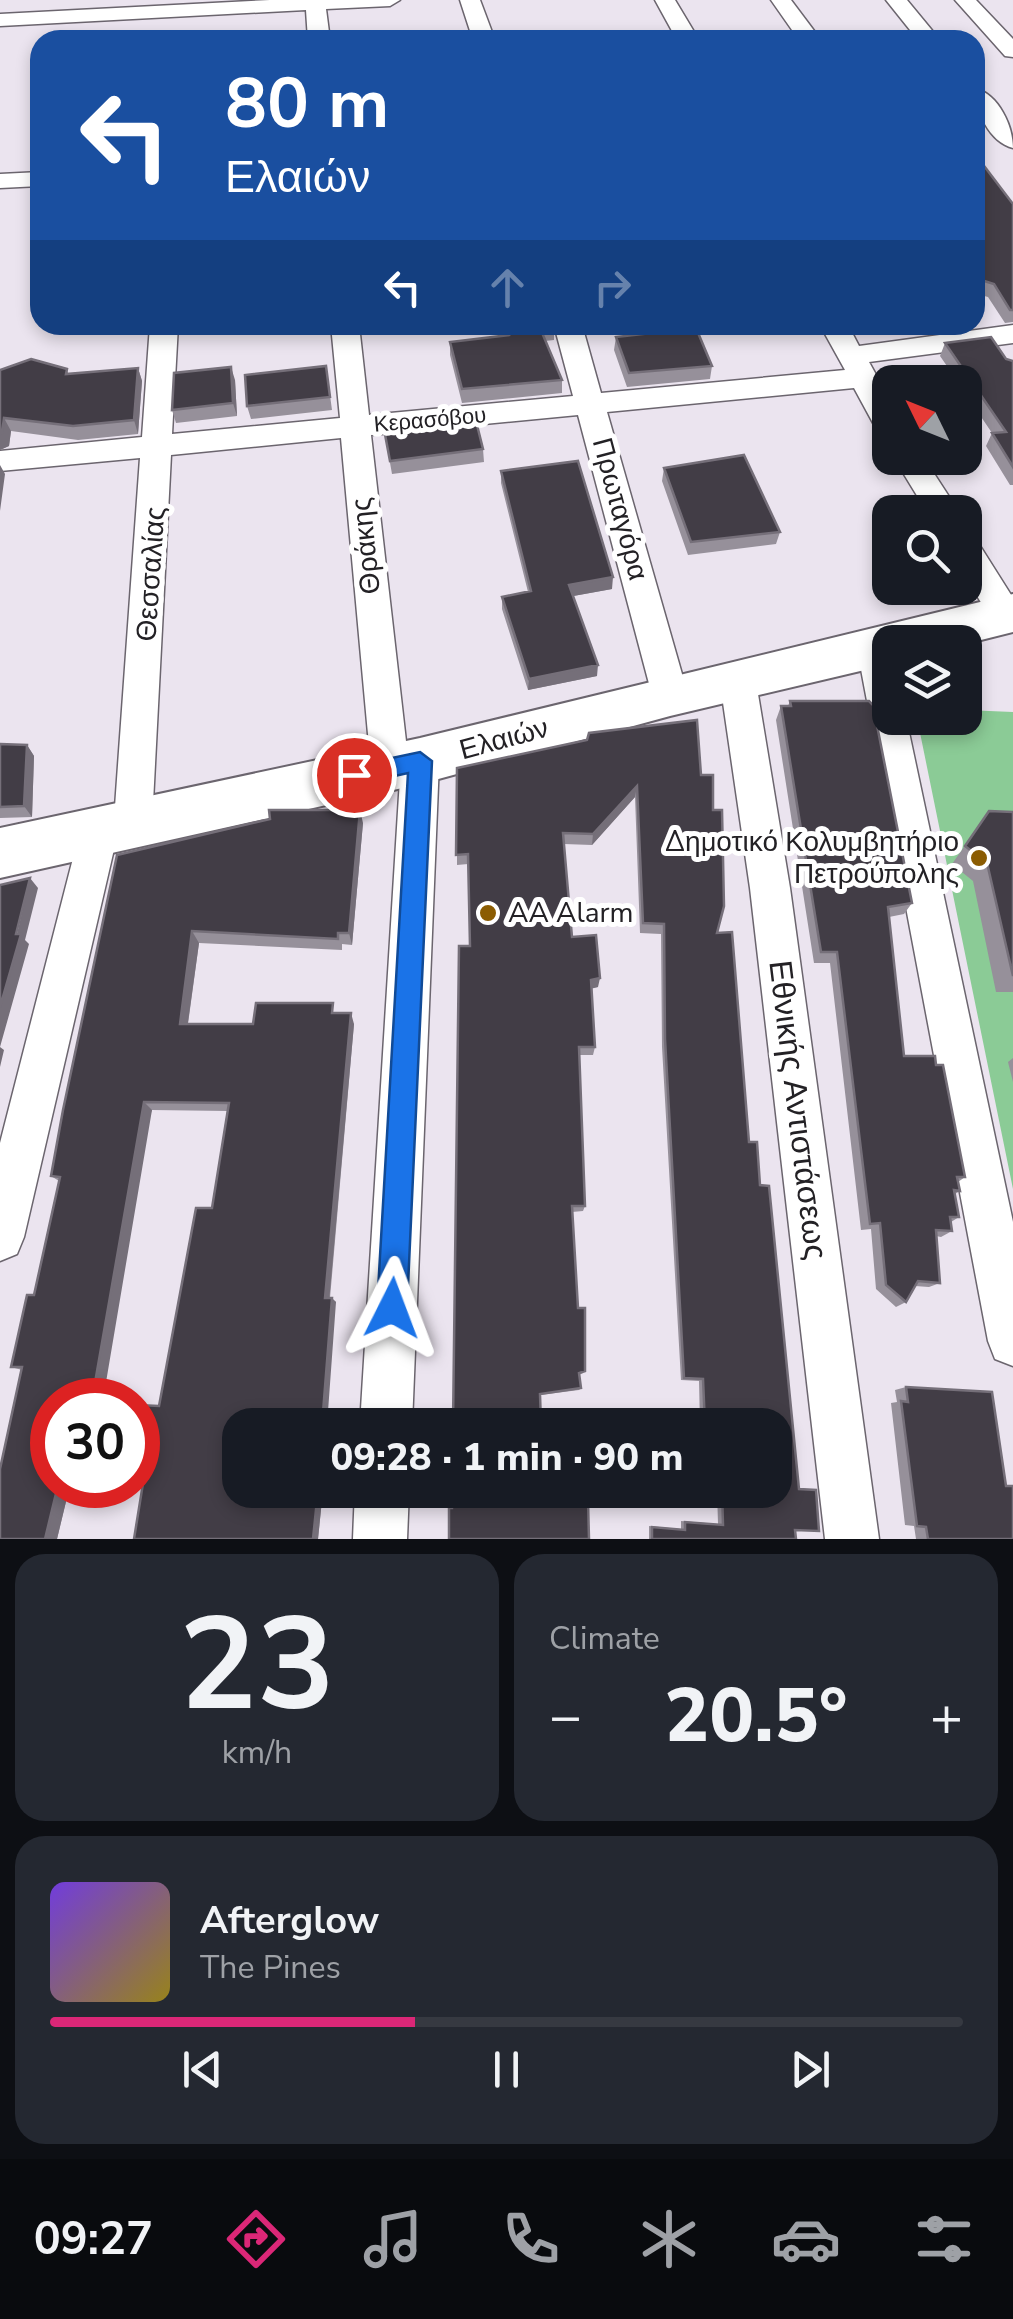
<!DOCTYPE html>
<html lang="en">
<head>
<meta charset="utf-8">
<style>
  :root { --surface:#171b24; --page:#242831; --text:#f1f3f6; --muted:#9ea1a6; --line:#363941; --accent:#db2777 }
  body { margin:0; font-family:"Nunito Sans",sans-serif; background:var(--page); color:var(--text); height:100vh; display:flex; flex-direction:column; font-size:38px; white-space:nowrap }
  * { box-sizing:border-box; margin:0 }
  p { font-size:32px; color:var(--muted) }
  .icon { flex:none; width:55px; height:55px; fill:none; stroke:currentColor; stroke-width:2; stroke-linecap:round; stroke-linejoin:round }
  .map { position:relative; height:1539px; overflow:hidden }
  .sheet { display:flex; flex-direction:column; gap:15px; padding:15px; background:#0d0f14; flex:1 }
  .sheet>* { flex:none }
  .hud { position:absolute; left:30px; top:30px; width:955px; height:305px; border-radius:30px; box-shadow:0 5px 15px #0003; background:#1a4fa0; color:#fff; overflow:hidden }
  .needle { width:65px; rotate:313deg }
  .fabs { position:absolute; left:872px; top:365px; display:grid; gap:20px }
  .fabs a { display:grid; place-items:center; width:110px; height:110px; border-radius:20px; background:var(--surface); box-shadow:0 5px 15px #0003; font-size:50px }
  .speed { position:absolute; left:30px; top:1378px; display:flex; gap:20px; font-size:50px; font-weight:700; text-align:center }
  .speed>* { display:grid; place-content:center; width:130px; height:130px; border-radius:50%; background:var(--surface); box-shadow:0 5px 15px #0003; line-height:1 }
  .speed .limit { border:15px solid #d22; background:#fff; color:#111 }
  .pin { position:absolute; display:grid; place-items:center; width:85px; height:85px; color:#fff; margin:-42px; border:5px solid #fff; border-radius:50%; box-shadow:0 2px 10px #0007 }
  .me { position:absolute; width:110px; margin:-55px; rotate:3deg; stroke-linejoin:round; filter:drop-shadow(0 0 8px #0008) }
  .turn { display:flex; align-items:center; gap:35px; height:210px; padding:0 30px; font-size:45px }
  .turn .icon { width:130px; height:130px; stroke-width:2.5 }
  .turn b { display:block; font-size:70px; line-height:85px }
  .lanes { display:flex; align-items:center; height:95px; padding:0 30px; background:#0003; justify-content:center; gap:50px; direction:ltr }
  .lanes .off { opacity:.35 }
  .big { font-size:75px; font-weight:800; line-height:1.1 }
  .sheet .tile { flex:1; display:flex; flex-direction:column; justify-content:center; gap:15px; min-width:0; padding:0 35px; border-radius:30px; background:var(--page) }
  .sheet .dial { align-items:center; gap:0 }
  .dial b { font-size:130px; line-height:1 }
  .song { display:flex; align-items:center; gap:30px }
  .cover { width:120px; height:120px; border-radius:15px; background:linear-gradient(135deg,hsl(260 70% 55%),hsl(50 70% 35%)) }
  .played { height:10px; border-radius:5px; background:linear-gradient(90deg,var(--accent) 40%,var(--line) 40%) }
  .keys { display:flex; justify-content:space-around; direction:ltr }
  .heat { display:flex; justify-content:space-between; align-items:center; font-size:55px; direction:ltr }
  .sheet .tiles { flex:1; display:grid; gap:15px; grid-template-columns:1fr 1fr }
  .tile:last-child { grid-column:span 2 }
  .trip { position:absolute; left:222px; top:1408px; width:570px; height:100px; border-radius:30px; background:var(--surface); box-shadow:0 5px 15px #0003; font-weight:800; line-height:100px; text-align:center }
  .tabs { display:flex; height:160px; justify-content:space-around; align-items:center; background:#090b0e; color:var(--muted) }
  .tabs .icon { width:70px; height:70px }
  .tabs .active { color:var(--accent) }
  .tabs b { font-size:45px; color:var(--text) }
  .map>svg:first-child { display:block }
</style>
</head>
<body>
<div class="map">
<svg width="1013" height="1539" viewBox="0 0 1013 1539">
  <rect width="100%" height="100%" fill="#ebe4ef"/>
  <path fill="#8bcb96" d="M965 710 1013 712V1189L917 718H965Z"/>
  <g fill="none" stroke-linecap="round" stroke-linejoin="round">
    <g stroke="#6b656e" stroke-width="3">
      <path id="street" d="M270 0H400L390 6 326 9 330 40H308L306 10 0 26V14Z
        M460 0H480L495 40H473Z
        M655 0H675L699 40H677Z
        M771 0H791L818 36 815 40H799Z
        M886 0H907L940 40H918Z
        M955 0H976L1013 39V57L1005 56Z
        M975 88C999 95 1013 126 1013 148 989 142 975 110 975 88Z
        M40 172V186L0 188V174Z
        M150 325H178L172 434 340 418 331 325H359L369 415 573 396 554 325H582L601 393 845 370 820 325H848L859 346 1013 325V343L869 362 890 400V437L879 434 854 388 607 412 688 695 683 705 670 709 657 705 652 695 578 415 371 435 407 750 420 745 433 750 439 761 412 1425H360L400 779 390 783 377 778 371 767 341 438 171 455 152 822 147 834 133 839 118 832 24 1237 17 1254 0 1261V1143L80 831 85 819 99 814 114 821 140 458 0 471V451L142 437Z
        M894 458H924L959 512H927Z
        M965 537 977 541 1013 598V626L994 624 965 576Z
        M874 634 886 638 890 645V718H906L1013 1222V1366L995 1359 988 1341 857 648 862 638Z
        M738 668 751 672 756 682 790 888 879 1539H825L750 888 720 682 725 672Z
        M355 1490H409L407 1539H353Z"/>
    </g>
    <g stroke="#6b656e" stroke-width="4">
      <path id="secondary" d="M1013 594V632L965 644 890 642V664L670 716 420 784 0 878V828L420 738Z"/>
    </g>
    <use href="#street" fill="#fff" fill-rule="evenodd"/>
    <use href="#secondary" fill="#fff" fill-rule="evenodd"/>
  </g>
  <path fill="#96909a" d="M975 154 1013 204V322L1005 323 988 297 977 294 978 314 975 322Z
    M503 325H554V340L545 341 562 380V393L462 403 450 355V342L505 335Z
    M918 325H974L973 327 924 333Z
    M616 337 712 366 710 379 627 387 614 350Z
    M945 343 1013 361V485H1010L986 446 992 433 965 393V382H958L940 356Z
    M326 366 332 410 251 419 247 406Z
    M138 368 142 381 138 434 78 440 11 431 9 446 0 450V370L67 369 68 374Z
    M235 380 237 416 176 423 172 410Z
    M384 429 483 449 484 462 392 474Z
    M664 468 780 532 776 544 688 555 662 481Z
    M501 471 612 589 573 596 597 676 528 690 502 609V597L528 592 501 483Z
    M790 701 912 903 904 914 889 917 904 1056 965 1177 958 1182 960 1191 955 1194 959 1217 951 1222 952 1231 941 1237 936 1236 940 1283 929 1287 915 1286 906 1302 896 1307 876 1289 871 1229 861 1230 830 963H814L776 720 781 706H788Z
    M0 744 27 745 34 756 32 817 0 818Z
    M457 768 701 775 717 933 749 1142 760 1185 796 1539H649V1526L681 1529V1521L718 1524 717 1490H775V1425H700L699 1381 681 1380 662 1047 661 934 640 933 635 797 592 845 564 844 572 937 598 987 592 988 595 1047 593 1055H579L585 1206 583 1211 572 1212 583 1373 579 1375 581 1388 579 1390 540 1395 470 946 468 864 457 865Z
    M989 811 1013 812V992H996L973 881 952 864Z
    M363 823 352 945 342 944V950L199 943 188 1024H253L336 1013 354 1024 330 1298 336 1302 240 1490H323L318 1539H134L159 1406 212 1208 227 1111 152 1110 52 1400 70 1485 57 1539H0L22 1370 11 1367 34 1295 59 1181 51 1176 117 855Z
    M1013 1058V1082L1008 1062Z
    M906 1387 1013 1539H916L914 1526 905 1525 891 1403 897 1402 895 1390Z"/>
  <path fill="#756f79" d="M927 325H974L973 327 924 333Z
    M231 367 235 380 237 416 233 403Z
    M138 368 142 381 138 434 134 420Z
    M4 418 11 431 9 446 0 450V434Z
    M0 465 5 474 0 511Z
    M613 577 612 589 568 597 569 585Z
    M598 665 597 676 528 690 529 679Z
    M27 745 34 756 32 817 24 806Z
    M637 786 635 797 592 845 593 834Z
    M360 810 363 823 352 945 349 933Z
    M30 878 38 888 25 940 29 944 0 1047 4 1050 0 1067V1007Z
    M192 931 199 943 187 1029 180 1024V1020Z
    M600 978 598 987 590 989 591 980Z
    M351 1013 354 1024 329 1302 325 1298Z
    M144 1102 152 1110 103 1400H92Z
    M332 1298 336 1302 327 1425H322Z
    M58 1485H70L57 1539H45Z
    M318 1490H323L318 1539H313Z"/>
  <path fill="#423d46" stroke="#756f79" stroke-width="2.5" d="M975 154 1013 204V310H1010L994 284 981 280 976 284 978 314H975Z
    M506 325H554L555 327 540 328 562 380 462 389 450 342 509 335Z
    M696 328 712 366 629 373 616 337Z
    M991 337 1006 359 1013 361V467L992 433 1006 432 945 343Z
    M31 359 67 369 66 374 138 368 134 420 73 426 4 418 2 433 0 434V370Z
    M326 366 330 397 247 406 245 375Z
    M231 367 233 403 172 410 174 373Z
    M475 417 483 449 390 461 384 429Z
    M744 455 780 532 691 542 664 468Z
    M578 461 613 577 569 585 598 665 529 679 502 597 531 591 501 471Z
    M790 701H869L873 705 912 903 888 907 904 1056H935L936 1065H943L965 1177H957L960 1191 954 1190 959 1217H950L952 1231 936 1230 940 1283 918 1281 906 1302 886 1285 880 1223 870 1224 837 952H821L781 706H791Z
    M697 720 701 775H713V810H722L724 906 717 933 732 932 749 1142H757L760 1185 769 1186 799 1489 816 1490 819 1531 795 1530 796 1539H652V1527L685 1530V1522L723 1525 722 1490H775V1425H705L703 1379 684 1378 665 1039 664 924 643 923 637 786 593 834 563 833 572 937 596 935 600 978 591 980 595 1047H579L585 1206H572L578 1308H585V1371L579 1373 581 1388 540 1394 541 1425H453L459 946H470L468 854 456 855 457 768 587 740 589 733Z
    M0 744 27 745 24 806 0 807Z
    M269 810H360L349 933H338V939L192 931 180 1024H253L256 1003H333L332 1013H351L325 1298H332L322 1425H240V1490H318L313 1539H134L146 1465H138V1405L159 1406 196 1208H212L229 1103 144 1102 92 1400H52V1485H58L45 1539H0V1469L22 1367H11L27 1295H34L60 1177 51 1176 63 1110 117 855 270 819Z
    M989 811 1013 812V976L987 863 965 846Z
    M30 878 16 934H21L0 1007V885Z
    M906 1387 992 1392 1006 1486H1013V1539H928L926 1527 917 1526 901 1401 908 1402Z
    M453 1490H543V1496L578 1493 579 1502 588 1501 589 1539H449V1508H452Z"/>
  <path fill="#1a73e8" stroke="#114b97" stroke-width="2.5" d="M420 752 432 761 407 1308 402 1318 392 1323 381 1318 377 1308 408 773 354 785 342 775 354 766Z"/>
  <g fill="#8b5c02" stroke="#fff" stroke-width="4">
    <circle cx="979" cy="858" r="10"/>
    <circle cx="488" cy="913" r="10"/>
  </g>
  <g text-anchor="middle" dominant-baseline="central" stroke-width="10" stroke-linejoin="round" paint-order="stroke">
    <g font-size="22" fill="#232125" stroke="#fff">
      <text transform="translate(430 420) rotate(-5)">Κερασόβου</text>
    </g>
    <g font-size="28" fill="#232125" stroke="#fff">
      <text transform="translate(620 509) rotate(75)">Πρωταγόρα</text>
      <text transform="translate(366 546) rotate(-96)">Θράκης</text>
      <text transform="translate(151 574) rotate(-86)">Θεσσαλίας</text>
      <text transform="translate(504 739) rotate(-15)">Ελαιών</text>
    </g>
    <g font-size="28" fill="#232125" stroke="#fff" text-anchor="end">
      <text x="959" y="842">Δημοτικό Κολυμβητήριο<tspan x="959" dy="32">Πετρούπολης</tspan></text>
      <text x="508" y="913" text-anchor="start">AA Alarm</text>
    </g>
    <g font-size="32" fill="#232125" stroke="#fff">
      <text transform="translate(798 1110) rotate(83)">Εθνικής Αντιστάσεως</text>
    </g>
  </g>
</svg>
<div class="fabs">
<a><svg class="needle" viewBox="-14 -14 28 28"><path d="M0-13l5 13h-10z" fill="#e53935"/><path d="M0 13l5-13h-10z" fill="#9ea1a6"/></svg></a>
<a><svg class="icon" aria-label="search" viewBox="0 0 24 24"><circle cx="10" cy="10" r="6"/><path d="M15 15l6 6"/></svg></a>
<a><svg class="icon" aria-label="layers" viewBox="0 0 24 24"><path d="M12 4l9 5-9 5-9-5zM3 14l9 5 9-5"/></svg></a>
</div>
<div class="speed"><div class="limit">30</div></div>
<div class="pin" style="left:354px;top:775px;background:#d93025"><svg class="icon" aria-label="arrive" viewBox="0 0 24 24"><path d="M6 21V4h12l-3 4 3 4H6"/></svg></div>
<svg class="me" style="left:392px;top:1308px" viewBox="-20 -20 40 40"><path d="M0-17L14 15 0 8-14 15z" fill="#1a73e8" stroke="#fff" stroke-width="4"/></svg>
<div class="trip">09:28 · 1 min · 90 m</div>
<div class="hud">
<div class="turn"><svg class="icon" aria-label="left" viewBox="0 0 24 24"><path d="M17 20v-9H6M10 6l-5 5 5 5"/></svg><div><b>80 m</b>Ελαιών</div></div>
<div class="lanes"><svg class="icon" aria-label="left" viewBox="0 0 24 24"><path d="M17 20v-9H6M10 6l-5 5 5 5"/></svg><svg class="icon off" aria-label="ahead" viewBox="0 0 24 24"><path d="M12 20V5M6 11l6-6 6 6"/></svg><svg class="icon off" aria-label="right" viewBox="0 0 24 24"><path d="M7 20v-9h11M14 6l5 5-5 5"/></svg></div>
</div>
</div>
<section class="sheet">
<div class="tiles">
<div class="tile dial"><b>23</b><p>km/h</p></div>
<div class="tile"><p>Climate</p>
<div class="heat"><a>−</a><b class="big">20.5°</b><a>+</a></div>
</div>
<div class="tile">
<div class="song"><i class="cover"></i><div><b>Afterglow</b><p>The Pines</p></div></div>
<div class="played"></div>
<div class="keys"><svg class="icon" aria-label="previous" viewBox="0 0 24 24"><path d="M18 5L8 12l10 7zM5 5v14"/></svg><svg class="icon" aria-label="pause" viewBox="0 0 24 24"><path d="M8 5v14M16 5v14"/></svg><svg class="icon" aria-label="next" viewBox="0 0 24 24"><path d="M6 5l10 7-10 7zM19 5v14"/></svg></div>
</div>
</div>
</section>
<nav class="tabs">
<b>09:27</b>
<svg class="icon active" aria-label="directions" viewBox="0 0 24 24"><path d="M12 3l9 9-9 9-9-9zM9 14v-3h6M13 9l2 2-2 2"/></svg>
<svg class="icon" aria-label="music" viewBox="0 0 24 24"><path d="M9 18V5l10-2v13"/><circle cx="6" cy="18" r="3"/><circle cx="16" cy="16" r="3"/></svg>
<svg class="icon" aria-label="phone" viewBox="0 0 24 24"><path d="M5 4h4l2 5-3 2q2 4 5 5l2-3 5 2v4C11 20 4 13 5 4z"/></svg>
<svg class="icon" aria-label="climate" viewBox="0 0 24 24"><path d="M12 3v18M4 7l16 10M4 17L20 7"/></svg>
<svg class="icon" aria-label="car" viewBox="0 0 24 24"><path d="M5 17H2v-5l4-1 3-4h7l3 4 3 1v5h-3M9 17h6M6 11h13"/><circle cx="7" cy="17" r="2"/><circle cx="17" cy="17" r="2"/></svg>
<svg class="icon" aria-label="filters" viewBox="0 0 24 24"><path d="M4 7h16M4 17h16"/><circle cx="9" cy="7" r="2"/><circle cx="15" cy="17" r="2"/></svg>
</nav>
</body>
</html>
